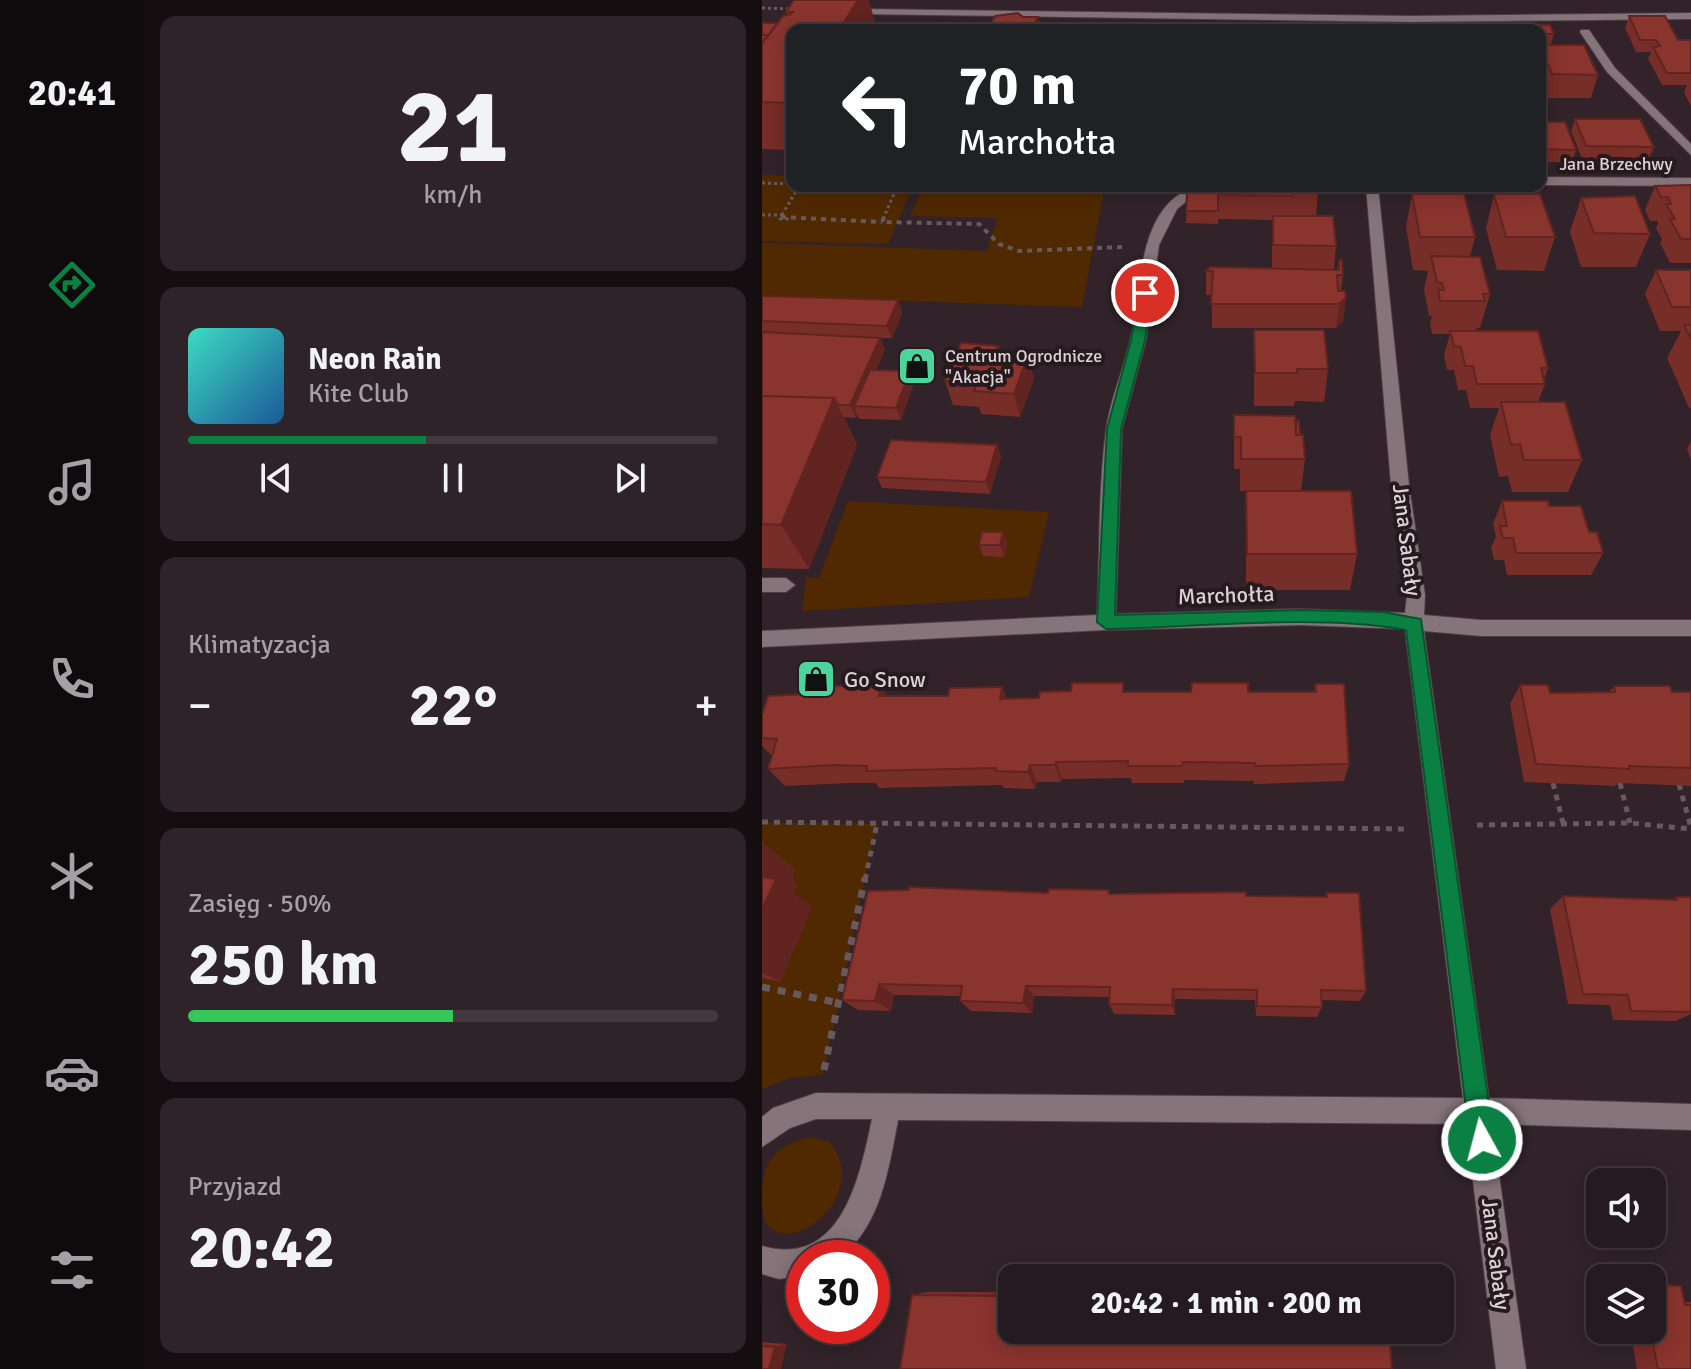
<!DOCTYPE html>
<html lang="pl">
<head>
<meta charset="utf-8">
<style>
  :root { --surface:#251a1f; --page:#2d2328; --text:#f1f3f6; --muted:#a3a1a4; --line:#42383d; --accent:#0b8043 }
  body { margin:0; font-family:Signika,sans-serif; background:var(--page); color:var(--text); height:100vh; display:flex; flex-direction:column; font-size:30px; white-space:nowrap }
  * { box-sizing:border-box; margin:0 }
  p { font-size:26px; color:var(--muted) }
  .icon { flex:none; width:44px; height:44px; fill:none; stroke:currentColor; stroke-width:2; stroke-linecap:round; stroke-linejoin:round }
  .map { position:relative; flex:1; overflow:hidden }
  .sheet { display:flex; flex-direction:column; gap:16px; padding:16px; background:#140e11; width:618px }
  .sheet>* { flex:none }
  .top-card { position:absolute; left:24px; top:24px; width:760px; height:168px; border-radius:16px; box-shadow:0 4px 20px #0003,0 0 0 2px var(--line); background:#202124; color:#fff; overflow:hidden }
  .controls { position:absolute; left:824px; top:1168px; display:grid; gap:16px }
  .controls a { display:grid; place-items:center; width:80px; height:80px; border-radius:16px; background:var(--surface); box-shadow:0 4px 20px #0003,0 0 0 2px var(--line); font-size:40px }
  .speed { position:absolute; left:24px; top:1240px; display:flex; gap:16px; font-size:40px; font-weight:700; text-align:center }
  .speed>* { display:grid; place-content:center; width:104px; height:104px; border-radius:50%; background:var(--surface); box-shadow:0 4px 20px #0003,0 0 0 2px var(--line); line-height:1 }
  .speed .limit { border:12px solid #d22; background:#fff; color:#111 }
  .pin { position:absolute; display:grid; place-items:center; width:68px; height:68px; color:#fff; margin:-34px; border:4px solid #fff; border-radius:50%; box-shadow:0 2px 8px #0007 }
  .me { position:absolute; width:88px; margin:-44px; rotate:353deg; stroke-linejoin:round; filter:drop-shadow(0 0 6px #0008) }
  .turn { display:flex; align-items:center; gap:28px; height:168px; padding:0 40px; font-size:36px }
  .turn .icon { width:104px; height:104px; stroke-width:2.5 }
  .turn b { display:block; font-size:56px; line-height:68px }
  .big { font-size:60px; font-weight:800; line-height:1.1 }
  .sheet .card { flex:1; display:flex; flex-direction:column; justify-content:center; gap:12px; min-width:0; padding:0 28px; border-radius:16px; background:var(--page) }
  .sheet .dial { align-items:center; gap:0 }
  .dial b { font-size:104px; line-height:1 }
  .song { display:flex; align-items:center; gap:24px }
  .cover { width:96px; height:96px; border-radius:12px; background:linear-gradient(135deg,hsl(170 70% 55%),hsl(210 70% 35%)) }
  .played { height:8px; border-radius:4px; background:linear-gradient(90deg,var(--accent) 45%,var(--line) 45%) }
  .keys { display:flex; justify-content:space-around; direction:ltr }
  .heat { display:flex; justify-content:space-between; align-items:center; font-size:44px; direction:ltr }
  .charge { height:12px; border-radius:6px; background:linear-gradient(90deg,#34c759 50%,var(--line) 0) }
  .trip { position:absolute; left:236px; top:1264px; width:456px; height:80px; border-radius:16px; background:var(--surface); box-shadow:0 4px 20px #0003,0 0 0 2px var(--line); font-weight:800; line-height:80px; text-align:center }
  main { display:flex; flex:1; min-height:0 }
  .dock { display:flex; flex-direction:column; width:144px; justify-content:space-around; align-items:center; background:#0f0a0c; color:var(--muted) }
  .dock .icon { width:56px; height:56px }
  .dock .active { color:var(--accent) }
  .dock b { font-size:36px; color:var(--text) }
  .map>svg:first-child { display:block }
</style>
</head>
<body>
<main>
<nav class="dock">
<b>20:41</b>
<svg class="icon active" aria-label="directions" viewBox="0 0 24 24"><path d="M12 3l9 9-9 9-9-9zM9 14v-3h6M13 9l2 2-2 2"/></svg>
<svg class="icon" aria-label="music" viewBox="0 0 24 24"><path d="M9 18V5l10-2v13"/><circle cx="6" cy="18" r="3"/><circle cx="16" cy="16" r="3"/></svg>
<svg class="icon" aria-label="phone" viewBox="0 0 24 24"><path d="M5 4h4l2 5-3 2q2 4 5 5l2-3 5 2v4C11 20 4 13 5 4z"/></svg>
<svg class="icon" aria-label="climate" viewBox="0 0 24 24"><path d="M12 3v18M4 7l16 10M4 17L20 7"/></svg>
<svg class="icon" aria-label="car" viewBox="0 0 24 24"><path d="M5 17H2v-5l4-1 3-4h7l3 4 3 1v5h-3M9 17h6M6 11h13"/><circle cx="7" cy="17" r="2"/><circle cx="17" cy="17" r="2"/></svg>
<svg class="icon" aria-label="filters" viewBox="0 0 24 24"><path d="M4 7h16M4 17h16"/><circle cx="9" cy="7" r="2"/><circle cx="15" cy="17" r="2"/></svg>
</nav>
<section class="sheet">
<div class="card dial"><b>21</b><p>km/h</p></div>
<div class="card">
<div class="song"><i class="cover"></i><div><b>Neon Rain</b><p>Kite Club</p></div></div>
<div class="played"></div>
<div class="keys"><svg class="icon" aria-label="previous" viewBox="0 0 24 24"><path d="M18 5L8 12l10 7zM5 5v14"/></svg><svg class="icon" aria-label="pause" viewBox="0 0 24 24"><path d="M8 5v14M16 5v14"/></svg><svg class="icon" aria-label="next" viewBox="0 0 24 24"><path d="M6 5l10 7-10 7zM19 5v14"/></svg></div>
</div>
<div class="card"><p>Klimatyzacja</p>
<div class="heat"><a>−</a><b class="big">22°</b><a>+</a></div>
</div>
<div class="card"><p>Zasięg · 50%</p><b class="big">250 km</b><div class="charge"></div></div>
<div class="card"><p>Przyjazd</p><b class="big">20:42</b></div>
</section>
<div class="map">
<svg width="929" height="1369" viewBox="0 0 929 1369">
  <rect width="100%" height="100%" fill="#312329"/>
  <path fill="#502900" d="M0 175 30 176V186H151L126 244 0 241Z
    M161 186H343L320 307 0 296V243L225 251 235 218 148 216Z
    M86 501 287 512 267 597 40 611 44 577 57 578Z
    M0 822 115 824 61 1075 28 1078 0 1089V978L18 981 28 903 0 864Z
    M48 1137 68 1142C82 1161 84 1176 74 1198 65 1220 27 1248 5 1225 0 1217 0 1206 0 1196 0 1159 14 1146 48 1137Z"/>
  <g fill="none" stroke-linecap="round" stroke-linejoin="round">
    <g stroke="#4c3f44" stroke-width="2">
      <path id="minor" d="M100 9 649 16 929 13V19L649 22 96 14V10Z
        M819 30H827L853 68 929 144V155L845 72 818 32Z
        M778 177 929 178V186L778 185Z
        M440 186H469L432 195 415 209 397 245 384 340 360 429 354 614 539 609 643 613 645 595 629 485 604 186H616L647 485 663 595 662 615 719 620H929V636H719L662 631 727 1098 929 1104V1130L730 1124 764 1369H734L704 1124 136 1120C127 1167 119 1227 77 1258H42V1275L17 1279 0 1274V1246C80 1269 98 1176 110 1119H54L28 1128 0 1147V1117L11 1108 54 1093 701 1098 643 629 539 625 344 630 0 647V631L335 615C338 554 336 490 344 430 348 400 361 371 368 341 380 291 374 197 440 186Z
        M0 578H24L33 585 24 592H0Z"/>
    </g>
    <path stroke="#665a5f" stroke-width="3" stroke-dasharray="3 3" stroke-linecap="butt" d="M0 8 31 9
      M0 183 30 184
      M113 186 135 187 121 219
      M0 215H20L18 219H28
      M20 215 37 186"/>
    <path stroke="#665a5f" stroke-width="4" stroke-dasharray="5 5" stroke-linecap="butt" d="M19 217 120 222
      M122 217 120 222 217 224 237 244 257 251 361 247"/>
    <path stroke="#665a5f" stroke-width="5" stroke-dasharray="6 6" stroke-linecap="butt" d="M791 783 801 823
      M858 783 868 823
      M917 784 929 828
      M0 822 645 829
      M715 825 868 823 929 829
      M103 880 115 824"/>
    <path stroke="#665a5f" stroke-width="7" stroke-dasharray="8 8" stroke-linecap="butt" d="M0 987 77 1003
      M62 1070 103 878"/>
    <use href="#minor" fill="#85747a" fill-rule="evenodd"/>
  </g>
  <path fill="#772d28" d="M32 0 30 30V150L0 149V23H15L25 15 24 12Z
    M867 16 916 40H929V106L922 93 925 85H900L886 59 889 52H874L863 28Z
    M764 25 792 34 789 45 836 75 829 98H784L778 83V30H763Z
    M813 119 892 147 887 159H820L809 131Z
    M778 122 814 150 810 162H778Z
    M929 185V263H908L898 243 900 239 894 228 896 223V221H888L883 210 893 186Z
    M556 192 554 216 574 246 572 270H575L577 260 581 275 579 291 584 297 581 321 574 328H450V295H444V271L510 269V220L456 219V213V224L424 223 425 193Z
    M650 194 713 237 708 257 728 294 718 328H715L714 331 786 368 782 380 783 384 776 402 820 460 806 492H750L746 476 737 477 728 435 737 408H708L704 390H696L692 370H685L682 355 688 334H670L668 323 670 316H667L662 290 666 271 651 270 644 227Z
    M732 194 793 237 782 271 735 270 724 228Z
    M819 198 888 234 874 267H819L808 232Z
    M894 270H929V408H927L905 358 919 331H898L883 294Z
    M0 296 136 300 140 313 130 338H118L123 350 114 370 152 383 139 420 97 419 95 414 94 418 82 417 95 445 47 569 0 568Z
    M492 330 566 369 562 402 533 401 532 406H492Z
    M236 346 238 353 266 355 272 379 258 417 219 414 217 407 191 405 183 381Z
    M472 415 534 421 538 435 543 459 539 491 595 554 588 590H484V491H478V469H472Z
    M929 441V460L925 449Z
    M235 445 239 457 228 494 120 488 115 477Z
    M740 501 787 506 827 532 841 553 829 575H745L742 560H732L729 548 734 536 731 524Z
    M241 532 245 544 242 557 221 556 217 545Z
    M553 684 587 764 582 781 492 784V781L422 780V783H370L369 778 300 779 299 782H275L273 789 242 788 240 785 117 788 114 783H87L23 786 6 769 10 756 0 746V715L66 693 119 686 125 696H186L240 687 245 699 277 698 363 692H552Z
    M758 685 788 693 847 692 852 686 910 692H929V786L856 783 853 786 762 782 748 704Z
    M0 842 34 870 30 879 36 885 32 894 50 907 18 982 0 978Z
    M286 893 563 897 564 893 604 991 598 1001 560 1000V1007L555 1017 494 1016 493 1000 413 999V1015L352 1014 347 1004V997L272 996 270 1013 209 1011 198 1001V996L132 995 129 1011 96 1010 80 1000Z
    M801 896 910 900 914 897H929V1014L914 1021 851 1020 848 1005 806 1004 788 909Z
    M321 1272V1278H250V1330L150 1295 165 1292H235L238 1275 249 1273Z
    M414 1276H484L485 1278H412Z
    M890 1282 919 1286 922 1302H929V1369H875L868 1330H890Z
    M0 1342 25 1344 0 1369Z"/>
  <path fill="#612420" d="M96 0H107L115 30H77Z
    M276 17 278 30H270Z
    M584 297 581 321 574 328 577 304Z
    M136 300 140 313 130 338 125 326Z
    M118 338 123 350 98 407 92 406 95 414 94 418 88 405Z
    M266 355 272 379 258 417 252 394Z
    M148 371 152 383 139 420 134 408Z
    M72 398 95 445 47 569 19 525Z
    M235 445 239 457 228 494 224 482Z
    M241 532 245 544 242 557 238 545Z
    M119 686 131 705 117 696Z
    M240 687 248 707 238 699Z
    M294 762 300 779 299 782 293 765Z
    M268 765 275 782 273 789 266 772Z
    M0 842 34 870 30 879 36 885 32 894 50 907 18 982 0 972Z
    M117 984 132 995 129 1011 113 1001Z
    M264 986 272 996 270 1013 261 1003Z
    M411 989 413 999V1015L410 1005Z
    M321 1272V1278H313L314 1274Z
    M25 1344 19 1369H7L13 1347Z"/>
  <path fill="#8a342e" stroke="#612420" stroke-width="2" d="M32 0H96L77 30H30V103L0 102V44L21 16 29 14 31 12H24Z
    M256 13 261 17H276L270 30H225L233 16Z
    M867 16H903L916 40H929V73H905L891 47 898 46 894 40H878Z
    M0 23H15L7 35H0Z
    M764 25H788L792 34H778V30H766Z
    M612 28 613 30H577V29Z
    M778 45H822L836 75 790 74Z
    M813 119H878L892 147 824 146Z
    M778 122H803L814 150 778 149Z
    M929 185V239H919L908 219H913L904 204H909L906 197H899L893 186Z
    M456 186H555L556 192H531V196L456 195Z
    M425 193H456V211H424Z
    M650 194H702L713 237H658Z
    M732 194H778L793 237H744Z
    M873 196 888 234 832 233 819 198Z
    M511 216H571L574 246 511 245Z
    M669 256 718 257 728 294H721L723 301H678L676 290H682L680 283 675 282Z
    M577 260H580L581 275H575L576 291H583L584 297 577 304H449L451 271H444L448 267 577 270Z
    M894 270H929V307H910Z
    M0 296 136 300 125 326 0 321Z
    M922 325H929V339Z
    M492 330H562L566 369H535V373H493Z
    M688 331H776L786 368H779L783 384H715L711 366H703L699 347 692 346Z
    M0 332 118 338 88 405H76L72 398 0 396Z
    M199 343 236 346 233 352 266 355 252 394 212 391 215 384 183 381Z
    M108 370 148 371 134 408 92 406Z
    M0 396 72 398 19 525 0 524Z
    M739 402H803L820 460H762L758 444 749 445Z
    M472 415 533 416 534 435H541L543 459H479V437H472Z
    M534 421H537L538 435H534Z
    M129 440 235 445 224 482 115 477Z
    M484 491H589L595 554H485Z
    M740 501H786L787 506H819L827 532H835L841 553H754L751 538H741L738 526H745Z
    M220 532H241L238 545H217Z
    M310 683H361V692H429L430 683H486V692H554L553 684H582L587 764 493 766V763L421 762 420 766H366V761L294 762 293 765H268L266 772 233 771 234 768 104 771 105 766 72 765 6 769 15 739 0 738V715L6 696 66 693 68 686H119L117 696H186L188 688 240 687 238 699 277 698 278 692 309 691Z
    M758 685H786L788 693 853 692 852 686H908L910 692H929V768L867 766 868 769 774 764Z
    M0 877 14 879 0 909Z
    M147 887 286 893 287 889 347 890V894L484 892V896L565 897 564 893H597L604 991 559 990 560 1007 495 1006V990L411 989 410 1005 347 1004 348 987 264 986 261 1003 198 1001 200 986 117 984 113 1001 80 1000 106 891 147 890Z
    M801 896 915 900 914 897H929V1012L869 1011 866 995 821 994Z
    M314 1274 313 1278H250V1330H627L630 1369H138L150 1295 234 1296 238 1275Z
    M890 1285 919 1286 923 1305H929V1369H896L888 1330H890Z
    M0 1346 13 1347 7 1369H0Z"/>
  <path fill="#0b8043" stroke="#07532c" stroke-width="2" d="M383 289 390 293 383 340 359 429 353 615 539 610 621 612 659 619 732 1140 728 1148 720 1152 711 1148 708 1140 644 630C554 614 437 627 344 629L335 622 345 429 369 340 377 293Z"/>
  <defs>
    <g id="shop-square" transform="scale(2)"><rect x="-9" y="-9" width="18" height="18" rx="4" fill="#4bd49b" stroke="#271a1f"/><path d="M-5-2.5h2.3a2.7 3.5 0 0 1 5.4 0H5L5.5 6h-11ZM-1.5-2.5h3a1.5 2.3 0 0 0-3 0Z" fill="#111"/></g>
  </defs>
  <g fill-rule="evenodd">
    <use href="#shop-square" x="155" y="366"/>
    <use href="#shop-square" x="54" y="679"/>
  </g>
  <g text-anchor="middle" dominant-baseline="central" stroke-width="8" stroke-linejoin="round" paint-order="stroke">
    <g font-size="18" fill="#dcd2d6" stroke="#271a1f">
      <text x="854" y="164">Jana Brzechwy</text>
    </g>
    <g font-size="18" fill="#dcd2d6" stroke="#271a1f" text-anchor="start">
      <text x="183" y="356">Centrum Ogrodnicze<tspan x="183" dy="21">"Akacja"</tspan></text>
    </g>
    <g font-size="22" fill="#dcd2d6" stroke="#271a1f">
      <text transform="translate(645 540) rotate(83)">Jana Sabały</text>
      <text transform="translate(464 595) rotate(-2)">Marchołta</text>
      <text transform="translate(734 1254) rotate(83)">Jana Sabały</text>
    </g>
    <g font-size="22" fill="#dcd2d6" stroke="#271a1f" text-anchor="start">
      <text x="82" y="679">Go Snow</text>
    </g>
  </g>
</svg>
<div class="controls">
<a><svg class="icon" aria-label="sound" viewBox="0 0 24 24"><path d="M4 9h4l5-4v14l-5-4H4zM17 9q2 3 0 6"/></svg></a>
<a><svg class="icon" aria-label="layers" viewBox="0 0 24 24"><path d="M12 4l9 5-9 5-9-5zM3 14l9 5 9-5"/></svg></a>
</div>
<div class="speed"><div class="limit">30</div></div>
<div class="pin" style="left:383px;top:293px;background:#d93025"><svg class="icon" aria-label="arrive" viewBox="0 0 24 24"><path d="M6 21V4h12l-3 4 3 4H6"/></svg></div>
<svg class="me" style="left:720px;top:1140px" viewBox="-20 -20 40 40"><circle r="17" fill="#0b8043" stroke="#fff" stroke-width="3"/><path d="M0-11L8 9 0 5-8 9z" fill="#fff"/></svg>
<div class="trip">20:42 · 1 min · 200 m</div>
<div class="top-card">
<div class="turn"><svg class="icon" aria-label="left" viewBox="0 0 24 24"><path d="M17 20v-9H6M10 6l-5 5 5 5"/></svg><div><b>70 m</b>Marchołta</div></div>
</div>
</div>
</main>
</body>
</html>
